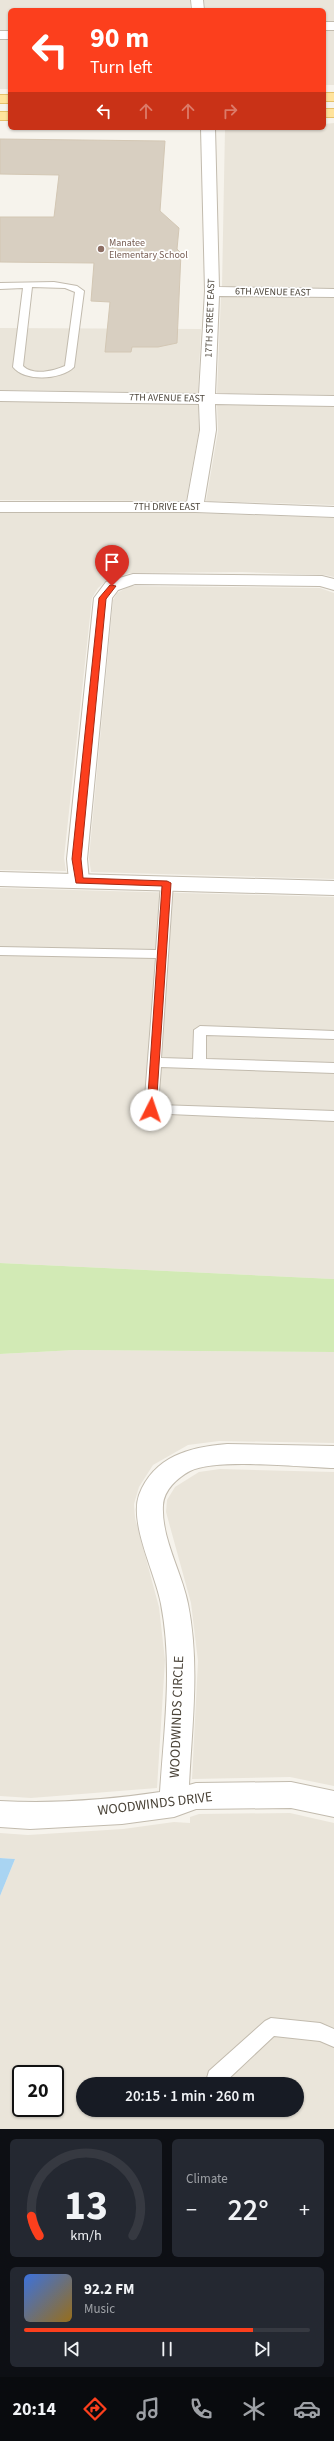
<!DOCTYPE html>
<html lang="en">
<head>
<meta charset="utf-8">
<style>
  :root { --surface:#171b24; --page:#242831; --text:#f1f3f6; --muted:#9ea1a6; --line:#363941; --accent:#fc3f1d }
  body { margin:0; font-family:"Source Sans 3",sans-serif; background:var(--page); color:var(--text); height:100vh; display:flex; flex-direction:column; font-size:15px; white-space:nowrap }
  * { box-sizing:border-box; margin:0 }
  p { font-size:13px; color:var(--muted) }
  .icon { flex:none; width:22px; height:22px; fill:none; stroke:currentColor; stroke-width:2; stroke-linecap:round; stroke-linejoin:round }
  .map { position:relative; height:2129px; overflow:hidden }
  .panel { display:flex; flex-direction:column; gap:10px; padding:10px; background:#0d0f14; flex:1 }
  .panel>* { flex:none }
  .banner { position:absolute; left:8px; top:8px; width:318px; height:122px; border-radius:6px; box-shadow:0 1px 3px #0004; background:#fc3f1d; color:#fff; overflow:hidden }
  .speed { position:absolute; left:12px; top:2065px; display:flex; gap:8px; font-size:20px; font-weight:700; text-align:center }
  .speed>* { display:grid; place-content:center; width:52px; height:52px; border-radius:50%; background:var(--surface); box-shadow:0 1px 3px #0004; line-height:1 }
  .speed .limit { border:2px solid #111; border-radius:6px; background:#fff; color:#111 }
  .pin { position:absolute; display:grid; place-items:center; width:34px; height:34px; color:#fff; margin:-41px -17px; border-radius:50% 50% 50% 0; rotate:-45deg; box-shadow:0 0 4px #0007 }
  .pin .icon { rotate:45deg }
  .me { position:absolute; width:44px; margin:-22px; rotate:4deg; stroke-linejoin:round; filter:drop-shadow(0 0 3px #0008) }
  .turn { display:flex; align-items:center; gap:14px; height:84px; padding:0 16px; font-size:18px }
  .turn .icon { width:52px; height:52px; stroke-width:2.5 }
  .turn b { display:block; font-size:28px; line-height:34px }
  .lanes { display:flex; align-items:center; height:38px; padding:0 16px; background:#0003; justify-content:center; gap:20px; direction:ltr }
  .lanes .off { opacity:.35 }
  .big { font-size:30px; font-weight:600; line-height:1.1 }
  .panel .card { flex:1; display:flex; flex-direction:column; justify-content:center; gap:6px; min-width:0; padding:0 14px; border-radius:6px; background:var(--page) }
  .panel .dial { align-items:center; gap:0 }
  .dial svg { height:104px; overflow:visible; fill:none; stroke:var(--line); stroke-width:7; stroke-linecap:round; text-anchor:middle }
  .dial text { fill:var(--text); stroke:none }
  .song { display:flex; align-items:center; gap:12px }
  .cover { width:48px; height:48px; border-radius:6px; background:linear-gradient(135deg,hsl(220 70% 55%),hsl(40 70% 35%)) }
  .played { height:4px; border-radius:2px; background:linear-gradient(90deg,var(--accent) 80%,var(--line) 80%) }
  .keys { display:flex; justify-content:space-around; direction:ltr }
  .heat { display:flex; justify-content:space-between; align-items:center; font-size:22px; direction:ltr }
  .panel .tiles { flex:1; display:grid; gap:10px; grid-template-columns:1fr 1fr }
  .card:last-child { grid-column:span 2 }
  .trip { position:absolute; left:76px; top:2077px; width:228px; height:40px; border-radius:20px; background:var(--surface); box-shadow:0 1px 3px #0004; font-weight:600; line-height:40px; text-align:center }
  .dock { display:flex; height:64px; justify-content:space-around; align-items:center; background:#090b0e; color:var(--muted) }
  .dock .icon { width:28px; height:28px }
  .dock .current { color:var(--accent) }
  .dock b { font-size:18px; color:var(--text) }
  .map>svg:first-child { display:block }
</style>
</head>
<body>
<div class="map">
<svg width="334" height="2129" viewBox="0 0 334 2129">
  <rect width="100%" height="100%" fill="#f6f3ec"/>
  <path fill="#eae5da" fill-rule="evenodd" d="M0 0H190V10H10V31L0 32Z
    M204 0H334V22L324 23V10H205Z
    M334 29V85H324V30Z
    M10 38V89H0V39Z
    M334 123V289L222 287 225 128H324V124Z
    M221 296 334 298V395L217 393Z
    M0 328 201 329 198 393 0 390Z
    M0 401 198 404 199 430 186 501 0 500Z
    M217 404 334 406V505L206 501 218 431Z
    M0 513H195L334 518V577L325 575 242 572 130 573 106 581 98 588 92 598 64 858 66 871 0 870Z
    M130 586 320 588 334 593V879L91 872 89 858 113 600 117 593Z
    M0 888 334 897V1279L0 1263Z
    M75 1350 334 1352V1443L219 1441 188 1445 153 1465 139 1487 134 1504 135 1518 159 1607 165 1660 157 1788 31 1798 0 1796V1354Z
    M220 1469 334 1472V1786L290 1777 192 1779 198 1661 191 1603 166 1512 167 1500 175 1487 199 1472Z
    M290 1813 334 1823V2129H0V1896L15 1859 0 1858V1833L28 1835 123 1829 174 1822 190 1823V1817L199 1814ZM21 2074H55V2108H21ZM83 2084H297V2110H83Z"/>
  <path fill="#d2eab5" d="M0 1263 334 1279V1352L75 1350 0 1354Z"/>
  <path fill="#a9d4f2" d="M0 1858 15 1859 0 1896Z"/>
  <path fill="#d8cfc1" stroke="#d3c7b4" d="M0 139 165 141 160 211 179 228 177 249 181 253 177 343 158 347H132L131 352H105L110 302 91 301 94 263 0 262V217H54L59 175 0 174Z"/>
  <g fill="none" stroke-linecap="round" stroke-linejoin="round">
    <g stroke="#c2bbae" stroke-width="2">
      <path id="service" d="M54 282 77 286 84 291 74 367C61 380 25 382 13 367L23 288 0 289V283ZM32 287 65 288 75 292 65 366C54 371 33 376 23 366Z
        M167 879 173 883 161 1058 193 1059 194 1030 200 1026 334 1031V1039L206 1035V1059L334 1063V1073L161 1067 158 1105 334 1111V1121L146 1113 144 1110 156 958 0 955V947L156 950 161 883Z
        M271 2018 320 2023 334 2029V2047L320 2041 274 2036 223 2084H209L207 2078 209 2071 265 2021Z"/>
    </g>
    <g stroke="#c2bbae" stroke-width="2">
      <path id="minor" d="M191 0H203L204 10H192Z
        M324 22H334V30H324Z
        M0 31H10V39H0Z
        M201 128H215L219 287 334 289V297L219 296 215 394 334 396V406L215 404 216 430 204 502 334 507V517L195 512H0V502H187L200 430 199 404 0 401V391L199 394 205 291Z
        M133 574 322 576 334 579V590L320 586 135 584 118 590 112 598 87 859 89 881 86 886 79 888 72 886 69 881 67 859 94 598 106 582Z
        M227 1444 334 1446V1468C302 1467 215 1458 190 1471 177 1478 164 1490 163 1505 161 1539 182 1572 188 1604 200 1664 192 1725 189 1785L196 1783 291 1782 334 1791V1817L291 1808 196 1809 174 1817 122 1824 30 1829 0 1827V1801C53 1804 107 1800 160 1792 164 1730 173 1666 161 1604 156 1575 129 1524 139 1495 154 1456 190 1447 227 1444Z"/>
    </g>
    <g stroke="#c2bbae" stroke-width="2">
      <path id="tertiary" d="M0 872 334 881V895L0 886Z"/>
    </g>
    <g stroke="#e6c16a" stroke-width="2">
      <path id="primary" d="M324 93H334V101H324Z
        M0 95H10V103H0Z
        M324 109H334V117H324Z
        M0 112H10V120H0Z"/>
    </g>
    <use href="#service" fill="#fff" fill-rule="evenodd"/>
    <use href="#minor" fill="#fff" fill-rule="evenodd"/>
    <use href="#tertiary" fill="#fff" fill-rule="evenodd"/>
    <use href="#primary" fill="#ffe39c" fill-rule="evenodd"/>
  </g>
  <path fill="#fc3f1d" stroke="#a42913" d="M110 585 116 586 106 599 81 859 83 878 167 881 171 883 156 1110 151 1114 147 1110 162 886 76 883 72 859 99 598Z"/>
  <circle fill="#8d6e63" stroke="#fff" stroke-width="1.5" cx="101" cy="249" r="4"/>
  <g text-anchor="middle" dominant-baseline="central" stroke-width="3.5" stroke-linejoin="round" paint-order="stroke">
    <g font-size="10" fill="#785e54" stroke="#fff" text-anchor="start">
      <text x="109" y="243">Manatee<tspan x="109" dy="12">Elementary School</tspan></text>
    </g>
    <g font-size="10" fill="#4b4439" stroke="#fff">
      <text transform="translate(273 292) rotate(1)">6TH AVENUE EAST</text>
      <text transform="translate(210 318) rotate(-88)">17TH STREET EAST</text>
      <text transform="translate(167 398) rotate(1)">7TH AVENUE EAST</text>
      <text x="167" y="507">7TH DRIVE EAST</text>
    </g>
    <g font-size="14" fill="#4b4439" stroke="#fff">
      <text transform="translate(177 1717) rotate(-88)">WOODWINDS CIRCLE</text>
      <text transform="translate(155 1804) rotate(-7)">WOODWINDS DRIVE</text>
    </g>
  </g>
</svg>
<div class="speed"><div class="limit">20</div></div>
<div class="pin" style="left:112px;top:586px;background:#d93025"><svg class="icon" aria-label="arrive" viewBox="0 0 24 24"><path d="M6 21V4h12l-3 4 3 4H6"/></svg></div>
<svg class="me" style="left:151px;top:1110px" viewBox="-20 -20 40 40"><circle r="19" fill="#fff"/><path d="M0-13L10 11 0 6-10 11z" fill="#fc3f1d"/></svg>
<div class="trip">20:15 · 1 min · 260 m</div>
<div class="banner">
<div class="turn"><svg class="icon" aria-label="left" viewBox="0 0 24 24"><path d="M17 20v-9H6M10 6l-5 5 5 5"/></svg><div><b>90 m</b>Turn left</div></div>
<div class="lanes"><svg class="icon" aria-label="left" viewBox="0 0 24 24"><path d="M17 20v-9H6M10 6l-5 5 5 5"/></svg><svg class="icon off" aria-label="ahead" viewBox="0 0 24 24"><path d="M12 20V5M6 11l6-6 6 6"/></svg><svg class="icon off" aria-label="ahead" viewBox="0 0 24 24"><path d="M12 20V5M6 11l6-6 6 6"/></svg><svg class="icon off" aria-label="right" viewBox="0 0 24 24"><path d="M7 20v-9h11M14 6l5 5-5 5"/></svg></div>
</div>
</div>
<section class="panel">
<div class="tiles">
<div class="card dial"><svg viewBox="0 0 100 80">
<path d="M14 69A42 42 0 1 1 86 69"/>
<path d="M14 69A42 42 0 0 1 8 54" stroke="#fc3f1d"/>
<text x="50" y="56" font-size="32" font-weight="700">13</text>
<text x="50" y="72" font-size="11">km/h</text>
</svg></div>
<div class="card"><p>Climate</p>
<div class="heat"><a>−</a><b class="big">22°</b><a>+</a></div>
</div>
<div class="card">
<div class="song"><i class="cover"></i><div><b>92.2 FM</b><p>Music</p></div></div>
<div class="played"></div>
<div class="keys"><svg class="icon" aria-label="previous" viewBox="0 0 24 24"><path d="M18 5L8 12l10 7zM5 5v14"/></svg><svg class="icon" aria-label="pause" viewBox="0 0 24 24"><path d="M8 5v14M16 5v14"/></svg><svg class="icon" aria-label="next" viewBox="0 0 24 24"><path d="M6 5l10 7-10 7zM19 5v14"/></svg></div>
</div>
</div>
</section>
<nav class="dock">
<b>20:14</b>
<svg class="icon current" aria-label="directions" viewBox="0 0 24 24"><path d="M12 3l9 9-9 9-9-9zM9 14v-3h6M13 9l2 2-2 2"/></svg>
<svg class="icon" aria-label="music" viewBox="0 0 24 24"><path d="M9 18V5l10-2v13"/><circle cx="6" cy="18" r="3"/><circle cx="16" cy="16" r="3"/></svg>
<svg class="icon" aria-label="phone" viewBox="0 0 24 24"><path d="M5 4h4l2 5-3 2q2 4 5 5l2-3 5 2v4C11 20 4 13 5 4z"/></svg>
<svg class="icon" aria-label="climate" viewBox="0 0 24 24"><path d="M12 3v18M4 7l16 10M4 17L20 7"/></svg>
<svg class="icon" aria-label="car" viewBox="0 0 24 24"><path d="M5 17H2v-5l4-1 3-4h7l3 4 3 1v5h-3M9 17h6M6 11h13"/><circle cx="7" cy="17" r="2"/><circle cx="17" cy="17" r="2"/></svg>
</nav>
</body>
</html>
